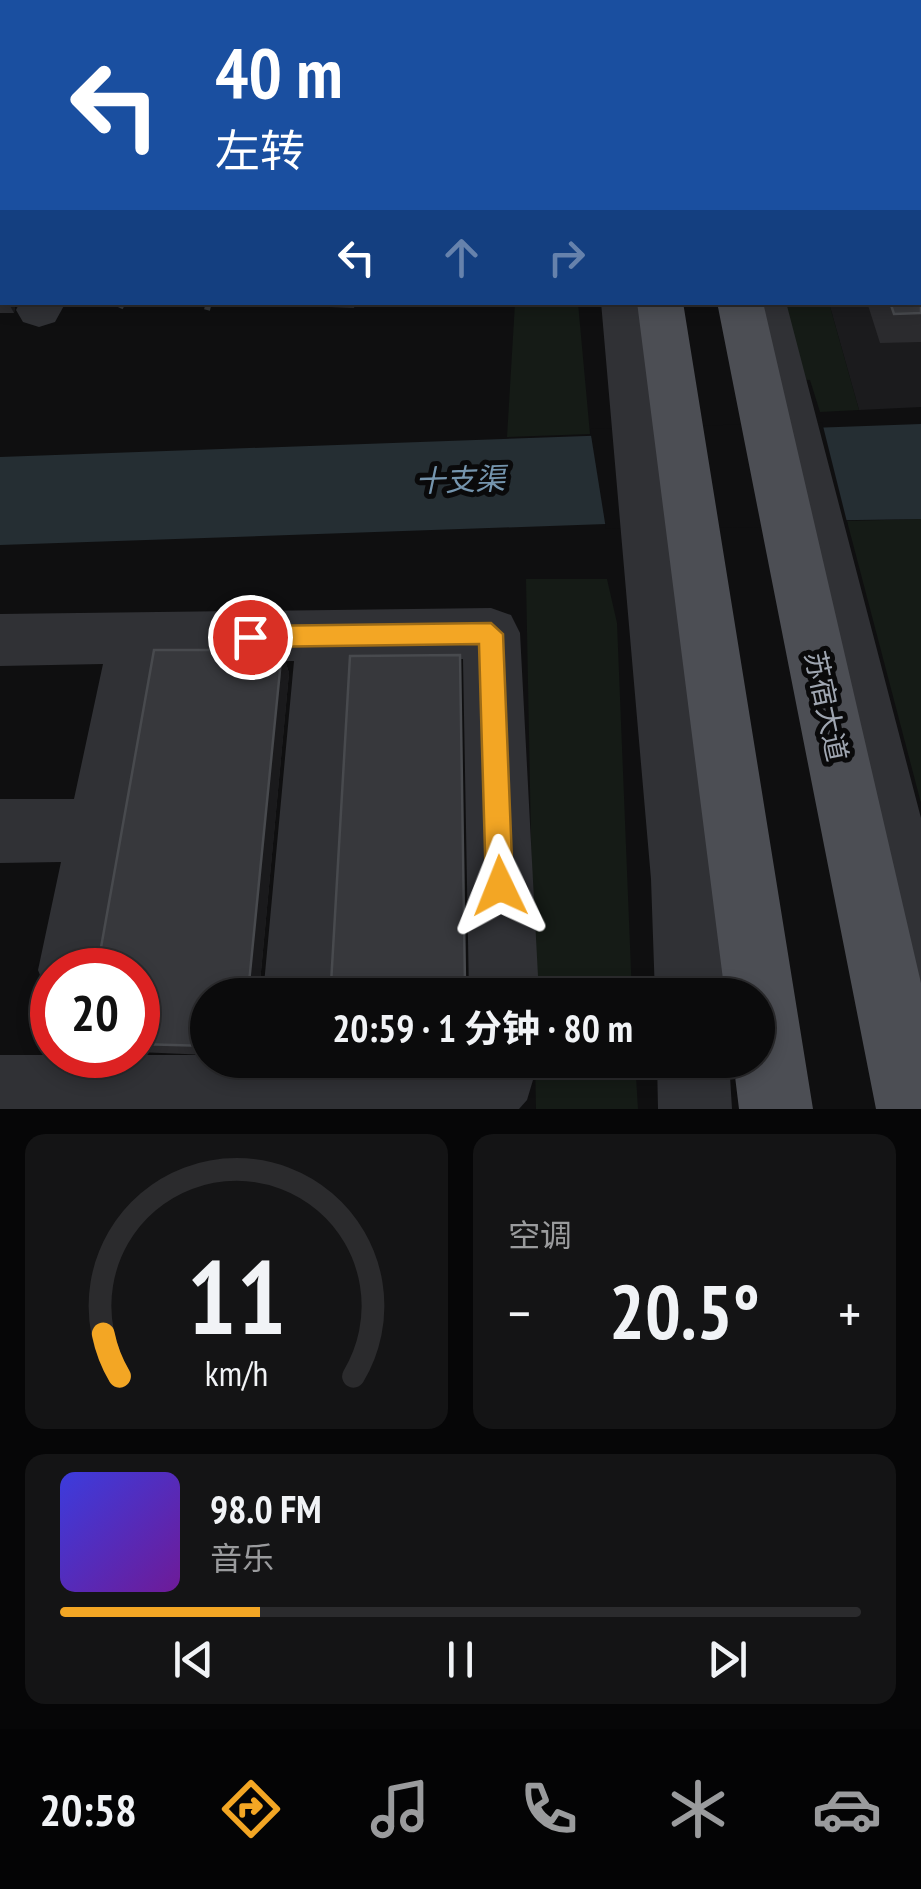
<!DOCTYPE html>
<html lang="zh">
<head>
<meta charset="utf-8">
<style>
  :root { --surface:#0b0b0c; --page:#141415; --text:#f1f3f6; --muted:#9a9b9d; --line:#2b2b2d; --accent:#f3a624 }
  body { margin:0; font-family:"PT Sans Narrow","Noto Sans SC",sans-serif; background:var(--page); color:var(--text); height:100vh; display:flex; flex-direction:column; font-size:38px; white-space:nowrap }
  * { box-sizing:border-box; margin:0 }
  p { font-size:32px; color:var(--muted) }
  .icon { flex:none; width:55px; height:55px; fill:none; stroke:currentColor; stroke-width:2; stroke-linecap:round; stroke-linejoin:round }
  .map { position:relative; height:1109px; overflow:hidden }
  .drawer { display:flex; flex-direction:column; gap:25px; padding:25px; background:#060607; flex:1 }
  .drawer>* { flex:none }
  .guide { position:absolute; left:0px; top:0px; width:922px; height:305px; box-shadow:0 5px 15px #0003,0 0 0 2px var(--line); background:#1a4fa0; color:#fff; overflow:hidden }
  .speed { position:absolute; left:30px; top:948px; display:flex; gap:20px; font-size:50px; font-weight:700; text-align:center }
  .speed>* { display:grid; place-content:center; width:130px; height:130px; border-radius:50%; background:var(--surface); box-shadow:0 5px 15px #0003,0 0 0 2px var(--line); line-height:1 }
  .speed .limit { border:15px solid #d22; background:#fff; color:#111 }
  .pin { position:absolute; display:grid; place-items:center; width:85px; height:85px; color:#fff; margin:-42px; border:5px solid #fff; border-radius:50%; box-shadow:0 2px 10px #0007 }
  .me { position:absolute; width:110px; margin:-55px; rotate:358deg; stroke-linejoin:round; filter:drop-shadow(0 0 8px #0008) }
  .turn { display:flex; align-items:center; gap:35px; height:210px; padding:0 50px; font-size:45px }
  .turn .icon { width:130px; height:130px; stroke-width:2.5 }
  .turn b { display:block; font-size:70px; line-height:85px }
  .lanes { display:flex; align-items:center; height:95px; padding:0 50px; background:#0003; justify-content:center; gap:50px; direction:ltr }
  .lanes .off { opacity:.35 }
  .big { font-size:75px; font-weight:700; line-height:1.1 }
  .drawer .tile { flex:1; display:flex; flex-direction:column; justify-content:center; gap:15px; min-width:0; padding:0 35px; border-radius:20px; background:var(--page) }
  .drawer .dial { align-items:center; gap:0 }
  .dial svg { height:260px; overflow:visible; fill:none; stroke:var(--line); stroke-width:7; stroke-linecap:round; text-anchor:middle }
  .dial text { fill:var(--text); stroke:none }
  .song { display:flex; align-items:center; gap:30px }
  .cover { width:120px; height:120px; border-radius:15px; background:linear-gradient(135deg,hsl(240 70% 55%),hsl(280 70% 35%)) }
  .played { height:10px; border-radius:5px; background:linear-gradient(90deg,var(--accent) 25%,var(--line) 25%) }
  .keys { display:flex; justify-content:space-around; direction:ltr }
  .heat { display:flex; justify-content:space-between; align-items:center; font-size:55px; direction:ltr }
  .drawer .tiles { flex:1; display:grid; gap:25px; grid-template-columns:1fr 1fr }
  .tile:last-child { grid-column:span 2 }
  .trip { position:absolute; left:190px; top:978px; width:585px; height:100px; border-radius:50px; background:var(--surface); box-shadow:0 5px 15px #0003,0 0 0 2px var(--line); font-weight:700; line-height:100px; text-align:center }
  .tabs { display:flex; height:160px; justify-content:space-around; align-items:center; background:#040405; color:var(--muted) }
  .tabs .icon { width:70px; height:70px }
  .tabs .current { color:var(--accent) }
  .tabs b { font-size:45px; color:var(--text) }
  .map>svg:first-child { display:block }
</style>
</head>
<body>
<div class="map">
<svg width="921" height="1109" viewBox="0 0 921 1109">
  <rect width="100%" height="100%" fill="#0f0f10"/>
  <path fill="#1b1b1d" d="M921 157V407L859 410 829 303 920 302Z"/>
  <path fill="#151b16" d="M515 303H578L590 434 507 437Z
    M775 303H829L859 410 820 412 810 380 793 379Z
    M921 519V803L847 521Z
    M526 579H607L617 623 632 995H534Z
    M535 1060H635L638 1109H536Z"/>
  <path fill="#252e33" d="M921 424V519L606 524 0 545V457Z"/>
  <path fill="#0f0f10" d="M822 422 848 526 606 529 590 429Z"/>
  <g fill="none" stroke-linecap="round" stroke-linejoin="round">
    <path stroke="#36383c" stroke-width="6" stroke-dasharray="5 8" stroke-linecap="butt" d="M120 308 123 302
      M207 310 209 302"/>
    <path fill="#303135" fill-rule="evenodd" d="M485 0H521V2H485Z
      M557 0H593V2H557Z
      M0 54H2V76H0Z
      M2 173V204L0 205V174Z
      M20 302H66L55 322 39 327 23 322 16 310Z
      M601 302H647L717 879 725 995H655L651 879Z
      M740 302H786L921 818V983L897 973 887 949Z
      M491 608 511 615 520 633 539 995H469L463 659 352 660 333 995H263L294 661 162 663 108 970H52V996L48 995 38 970 61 862 0 863V799H74L103 664 0 666V614Z
      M0 1055H208V1060H539L527 1100 519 1109H0Z
      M657 1060H729L732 1109H658Z"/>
    <path fill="#4c4e54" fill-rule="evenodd" d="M601 0H637V2H601Z
      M655 0H691L692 2H656Z
      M637 302H683L813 1109H739L733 1060H758V995H725Z
      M717 302H763L921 983V1109H876Z"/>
  </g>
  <path fill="#2b2b2e" d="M0 0H79L78 2H2V43H0Z
    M921 130V342L880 343 867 302H920Z
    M2 222V302H16L14 313H0V228Z
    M206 302H356L354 308Z
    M282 650 289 673 259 993 208 995V1055L138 1052V970Z"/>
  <path fill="#1a1a1c" d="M59 0H79L78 2H58Z
    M8 302H16L14 313Z
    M282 650 289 673 259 993 261 995H254L249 983Z"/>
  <path fill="#37383c" stroke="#484a4e" stroke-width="2.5" d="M0 0H59L58 2H2V23H0Z
    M120 0H484L483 2H119Z
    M920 130 921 313 894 314 890 302H920Z
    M2 222V290H0V228Z
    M154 650H282L249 983 254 987V995H208V1046L138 1044V970H97Z
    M460 655 465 984 475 987V995H322V987L331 984 350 656Z"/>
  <path fill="#f3a624" stroke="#9e6c17" stroke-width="2.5" d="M491 623 503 634 513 886 509 896 500 900 490 896 486 886 479 644 250 647 238 637 250 626Z"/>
  <g text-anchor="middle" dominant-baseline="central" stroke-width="10" stroke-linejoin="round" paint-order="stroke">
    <g font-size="28" fill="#9fa6b1" stroke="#0a0a0b">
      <text transform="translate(827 706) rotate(78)">苏宿大道</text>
    </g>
    <g font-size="30" font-style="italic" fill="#7595ae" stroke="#0a0a0b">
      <text transform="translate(460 479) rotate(-2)">十支渠</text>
    </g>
  </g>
</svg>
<div class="speed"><div class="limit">20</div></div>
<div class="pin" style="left:250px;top:637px;background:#d93025"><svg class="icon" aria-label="arrive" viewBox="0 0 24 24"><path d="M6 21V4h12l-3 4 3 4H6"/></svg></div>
<svg class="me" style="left:500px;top:886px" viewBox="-20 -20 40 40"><path d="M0-17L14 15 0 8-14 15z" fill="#f3a624" stroke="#fff" stroke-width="4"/></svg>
<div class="trip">20:59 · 1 分钟 · 80 m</div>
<div class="guide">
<div class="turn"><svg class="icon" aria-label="left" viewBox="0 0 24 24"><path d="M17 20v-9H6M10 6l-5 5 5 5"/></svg><div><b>40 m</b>左转</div></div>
<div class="lanes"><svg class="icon" aria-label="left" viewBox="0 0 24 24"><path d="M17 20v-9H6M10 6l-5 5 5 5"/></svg><svg class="icon off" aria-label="ahead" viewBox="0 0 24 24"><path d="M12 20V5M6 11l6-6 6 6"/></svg><svg class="icon off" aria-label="right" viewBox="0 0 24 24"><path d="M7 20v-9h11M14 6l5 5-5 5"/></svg></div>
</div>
</div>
<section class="drawer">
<div class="tiles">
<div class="tile dial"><svg viewBox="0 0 100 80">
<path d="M14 69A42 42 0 1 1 86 69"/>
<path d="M14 69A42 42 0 0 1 9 56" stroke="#f3a624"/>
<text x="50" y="56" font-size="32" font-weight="700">11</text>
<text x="50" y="72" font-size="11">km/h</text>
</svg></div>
<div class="tile"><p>空调</p>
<div class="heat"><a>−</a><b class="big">20.5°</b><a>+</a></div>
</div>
<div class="tile">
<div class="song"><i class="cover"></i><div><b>98.0 FM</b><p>音乐</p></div></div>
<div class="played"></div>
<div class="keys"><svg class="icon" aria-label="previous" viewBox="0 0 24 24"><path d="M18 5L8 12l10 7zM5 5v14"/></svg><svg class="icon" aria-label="pause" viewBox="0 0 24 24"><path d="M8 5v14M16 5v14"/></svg><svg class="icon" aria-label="next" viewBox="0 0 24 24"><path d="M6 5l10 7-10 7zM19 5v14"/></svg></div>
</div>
</div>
</section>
<nav class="tabs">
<b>20:58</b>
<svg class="icon current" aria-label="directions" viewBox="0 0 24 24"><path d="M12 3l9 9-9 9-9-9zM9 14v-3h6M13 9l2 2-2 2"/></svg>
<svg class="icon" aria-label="music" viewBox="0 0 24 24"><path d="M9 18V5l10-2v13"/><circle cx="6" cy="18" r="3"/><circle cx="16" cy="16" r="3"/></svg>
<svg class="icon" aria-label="phone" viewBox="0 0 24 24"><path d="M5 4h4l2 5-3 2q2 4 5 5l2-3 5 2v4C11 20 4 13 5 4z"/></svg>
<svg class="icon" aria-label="climate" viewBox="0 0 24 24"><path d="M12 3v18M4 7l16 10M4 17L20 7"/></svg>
<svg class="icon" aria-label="car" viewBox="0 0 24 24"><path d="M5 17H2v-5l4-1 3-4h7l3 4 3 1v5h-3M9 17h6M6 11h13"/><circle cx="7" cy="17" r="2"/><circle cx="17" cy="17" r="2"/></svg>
</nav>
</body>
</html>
